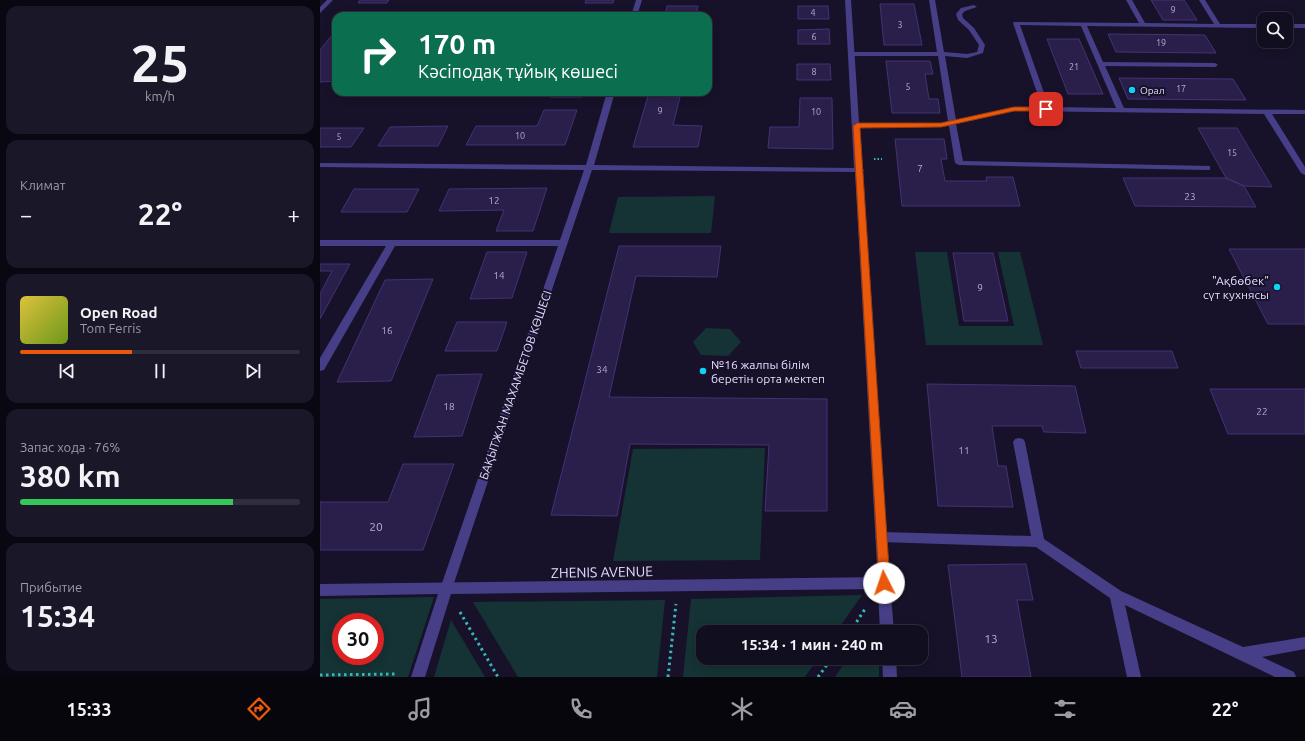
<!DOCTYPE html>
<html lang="ru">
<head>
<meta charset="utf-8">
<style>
  :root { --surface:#110e20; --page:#1a1729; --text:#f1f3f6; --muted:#9c9ca5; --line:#302e3e; --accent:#ea580c }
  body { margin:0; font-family:Ubuntu,sans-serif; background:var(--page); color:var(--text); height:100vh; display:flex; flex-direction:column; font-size:15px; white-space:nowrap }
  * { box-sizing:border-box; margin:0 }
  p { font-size:13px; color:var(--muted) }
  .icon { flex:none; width:22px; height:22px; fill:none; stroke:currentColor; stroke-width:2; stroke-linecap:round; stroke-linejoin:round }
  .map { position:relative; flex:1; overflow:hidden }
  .sheet { display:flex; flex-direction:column; gap:6px; padding:6px; background:#090812; width:320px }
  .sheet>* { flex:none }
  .banner { position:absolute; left:12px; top:12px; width:380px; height:84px; border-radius:12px; box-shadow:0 2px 10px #0003,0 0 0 1px var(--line); background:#0b6e4f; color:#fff; overflow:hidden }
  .buttons { position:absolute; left:937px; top:12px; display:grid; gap:8px }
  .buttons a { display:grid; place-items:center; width:36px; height:36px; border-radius:8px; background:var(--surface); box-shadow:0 2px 10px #0003,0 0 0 1px var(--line); font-size:20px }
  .speed { position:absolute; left:12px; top:613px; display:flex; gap:8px; font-size:20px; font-weight:700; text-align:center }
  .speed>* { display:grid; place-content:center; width:52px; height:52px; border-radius:50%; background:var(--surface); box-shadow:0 2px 10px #0003,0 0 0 1px var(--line); line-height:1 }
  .speed .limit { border:6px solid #d22; background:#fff; color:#111 }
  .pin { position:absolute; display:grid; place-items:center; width:34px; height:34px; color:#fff; margin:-17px; border-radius:8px; box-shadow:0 2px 6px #0006 }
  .me { position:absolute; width:44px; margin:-22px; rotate:356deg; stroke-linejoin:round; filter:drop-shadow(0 0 3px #0008) }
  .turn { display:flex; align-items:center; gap:14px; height:84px; padding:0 20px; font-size:18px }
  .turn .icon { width:52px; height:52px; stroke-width:2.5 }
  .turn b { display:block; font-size:28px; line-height:34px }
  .big { font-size:30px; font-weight:700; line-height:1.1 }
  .sheet .card { flex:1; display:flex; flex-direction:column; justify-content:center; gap:6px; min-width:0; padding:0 14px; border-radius:12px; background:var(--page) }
  .sheet .dial { align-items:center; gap:0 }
  .dial b { font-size:52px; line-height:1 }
  .song { display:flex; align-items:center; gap:12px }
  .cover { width:48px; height:48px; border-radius:6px; background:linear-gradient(135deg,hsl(50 70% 55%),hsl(80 70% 35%)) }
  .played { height:4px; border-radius:2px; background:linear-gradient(90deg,var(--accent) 40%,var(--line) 40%) }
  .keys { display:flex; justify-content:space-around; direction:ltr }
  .heat { display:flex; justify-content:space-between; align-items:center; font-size:22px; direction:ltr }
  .charge { height:6px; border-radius:3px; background:linear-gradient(90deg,#34c759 76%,var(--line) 0) }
  .trip { position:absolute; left:376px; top:625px; width:232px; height:40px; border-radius:12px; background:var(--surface); box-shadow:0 2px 10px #0003,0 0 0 1px var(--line); font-weight:700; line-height:40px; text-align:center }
  .tabs { display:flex; height:64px; justify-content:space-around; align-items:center; background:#07060d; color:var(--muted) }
  .tabs .icon { width:28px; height:28px }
  .tabs .on { color:var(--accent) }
  .tabs b { font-size:18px; color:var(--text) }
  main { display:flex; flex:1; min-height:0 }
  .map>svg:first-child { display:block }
</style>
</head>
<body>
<main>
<section class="sheet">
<div class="card dial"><b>25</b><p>km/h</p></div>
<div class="card"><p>Климат</p>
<div class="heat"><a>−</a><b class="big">22°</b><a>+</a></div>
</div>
<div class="card">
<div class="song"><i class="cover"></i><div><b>Open Road</b><p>Tom Ferris</p></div></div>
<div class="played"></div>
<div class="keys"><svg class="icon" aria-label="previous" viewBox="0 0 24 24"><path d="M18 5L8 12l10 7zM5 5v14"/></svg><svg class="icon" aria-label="pause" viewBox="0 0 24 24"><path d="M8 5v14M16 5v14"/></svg><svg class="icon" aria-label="next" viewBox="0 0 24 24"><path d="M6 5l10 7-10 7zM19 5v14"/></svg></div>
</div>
<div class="card"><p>Запас хода · 76%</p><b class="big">380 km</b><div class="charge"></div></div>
<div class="card"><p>Прибытие</p><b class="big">15:34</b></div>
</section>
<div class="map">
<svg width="985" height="677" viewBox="0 0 985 677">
  <rect width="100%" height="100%" fill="#17122a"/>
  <path fill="#153334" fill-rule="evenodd" d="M395 196 391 233H289L298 197Z
    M595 252H627L639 326H694L678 252H700L723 345H606Z
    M386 328 410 329 421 342 408 356 381 355 373 342Z
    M445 448 440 560 293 561 313 449Z
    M542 595 516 632H383V658H498L485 677H363L371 599Z
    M114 597 88 677H0V599ZM21 622H55V656H21Z
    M345 600 337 677H198L153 602Z
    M131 620 165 677H114Z
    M528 658H559V677H515Z"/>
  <path fill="#2a1f4a" stroke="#433275" d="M40 0H69L67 3H38Z
    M266 0H294L293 3H265Z
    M831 0H864L877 20H843Z
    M560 4H594L602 45H564Z
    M347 6H378L376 16H345Z
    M478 6H508L509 19H478Z
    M262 12H290L289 16H261Z
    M509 29 510 44H478V30Z
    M16 30V81L0 82V50Z
    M788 34 885 35 896 53 796 52Z
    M727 39H759L783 94H748Z
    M566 61H610L613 74H605L609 99H618L620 113H572Z
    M477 64H510L511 80H477Z
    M799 78 913 79 926 100 808 99Z
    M232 92H264L262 97H230Z
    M328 96 360 97 353 125 382 126 378 147H313Z
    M480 98H512L513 149 448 148 450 127H479Z
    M224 110H257L245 145H146L156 126H217Z
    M128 126 118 146H58L70 127Z
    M0 128H44L31 147H0Z
    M878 128H917L952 187 924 186 906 178Z
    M575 139H624L627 159H621L625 181H667L666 177H693L700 206H582Z
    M803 178H906L924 186 936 207 815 206Z
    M227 188 213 231H176L184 210 119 211 129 189Z
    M34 189H99L87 212H21Z
    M299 246H401L397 277 316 276 289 397 507 399V511H445L449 445 310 444 297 516 231 515Z
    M909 249H985V324H948Z
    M167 252H207L192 298 150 299Z
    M633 253H673L688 321H644Z
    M0 264H30L0 319V294L12 271H0Z
    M113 279 71 381 17 382 65 280Z
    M137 322H187L177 351H125Z
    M756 351H852L858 368H761Z
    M162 374 142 436 94 437 117 375Z
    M607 384 755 386 766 433 724 432 722 426H672L678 466H686L693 507 618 506Z
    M890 389H985V434H908Z
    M83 464H134L103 550H0V502H68Z
    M706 564 713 600H697L711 677H642L628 565Z"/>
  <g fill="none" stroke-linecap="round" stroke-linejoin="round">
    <path stroke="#36b8b7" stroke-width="2" stroke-dasharray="1.5 2" stroke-linecap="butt" d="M554 159H562"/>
    <path stroke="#36b8b7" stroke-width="3" stroke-dasharray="2.5 3.5" stroke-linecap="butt" d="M140 612 178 677
      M530 632 545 609
      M0 675 78 674
      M348 677 356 604
      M498 677 512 658"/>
    <path fill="#463f87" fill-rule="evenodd" d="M609 0H615L624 52 647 54 657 52 659 45 649 30 638 20 636 14 641 8 654 5 657 7 645 11 642 14 643 18 654 28 665 45 663 53 647 58 625 56 636 120 694 107H722L693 23 694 22 819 23 806 0H812L825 23 894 24 879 0H885L900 24H944V28L767 26 783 62 895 63 898 65 895 67 785 66 804 108 985 110V114H952L985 167V175L981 173 944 114 694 111 636 124 643 161 890 166V170H887L639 165 635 163 629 126 621 127H534V123H621L628 121 618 56H532L529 54 532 52H617ZM700 25 761 26 796 108 729 107Z
      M966 24H985V28H966Z
      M699 438 703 439 705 442 724 539 801 591 923 647 985 637V649L942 657 974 672 976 677H955L805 605 821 677H807L790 598 716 547 561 542 557 541 555 537 557 533 561 532 711 536 693 442 695 439Z"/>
    <path fill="#463f87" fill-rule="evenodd" d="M316 0H322L317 16H311Z
      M525 0H531L542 168 544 170 543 172 570 583 568 587 564 589 560 587 558 583 535 172 272 170 132 589 131 593 126 595 121 593 120 589 238 246H75L4 370 0 371V358L66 246H0V240H240L264 170 0 167V163L266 165 287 92H295L274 165 534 168Z"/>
    <path fill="#463f87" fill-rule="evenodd" d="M7 0H13L0 13V7Z
      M564 577 568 579 570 583 574 632H560L558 589 131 594 105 677H91L118 594 0 596V584Z
      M562 658H576L577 677H563Z"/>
  </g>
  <path fill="#ea580c" stroke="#983908" d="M694 107H726L730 109 726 111H694L621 127 540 128 570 583 568 587 564 588 560 587 559 583 533 126 537 123H621Z"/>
  <g fill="#10d2f6" stroke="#17122a" stroke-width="1.5">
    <circle cx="812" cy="90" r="4"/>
    <circle cx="957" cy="287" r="4"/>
    <circle cx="383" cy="371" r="4"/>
  </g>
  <g text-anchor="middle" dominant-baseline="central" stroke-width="4" stroke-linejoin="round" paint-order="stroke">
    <g font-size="9" fill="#b4add1">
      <text x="853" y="10">9</text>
      <text x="493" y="13">4</text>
      <text x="580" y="25">3</text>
      <text x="494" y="37">6</text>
      <text x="841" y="43">19</text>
      <text x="754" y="67">21</text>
      <text x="494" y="72">8</text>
      <text x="588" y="87">5</text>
      <text x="861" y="89">17</text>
      <text x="340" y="111">9</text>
      <text x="496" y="112">10</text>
      <text x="200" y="136">10</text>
      <text x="19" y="137">5</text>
      <text x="912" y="153">15</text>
    </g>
    <g font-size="10" fill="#e2dcfe" stroke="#17122a" text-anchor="start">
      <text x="820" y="90">Орал</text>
    </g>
    <g font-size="10" fill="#b4add1">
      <text x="600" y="168">7</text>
      <text x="870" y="196">23</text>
      <text x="174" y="200">12</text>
      <text x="179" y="275">14</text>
      <text x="660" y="287">9</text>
      <text x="67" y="330">16</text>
      <text x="282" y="369">34</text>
      <text x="129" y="406">18</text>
      <text x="942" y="411">22</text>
      <text x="644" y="450">11</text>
    </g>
    <g font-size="12" fill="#e2dcfe" stroke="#17122a" text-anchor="end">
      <text x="949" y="280">"Ақбөбек"<tspan x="949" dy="14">сүт кухнясы</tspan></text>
      <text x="391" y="364" text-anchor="start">№16 жалпы білім<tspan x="391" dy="14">беретін орта мектеп</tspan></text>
    </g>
    <g font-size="12" fill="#e2dcfe" stroke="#17122a">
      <text transform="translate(195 385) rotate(-71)">БАҚЫТЖАН МАХАМБЕТОВ КӨШЕСІ</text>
    </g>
    <g font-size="12" fill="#b4add1">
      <text x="56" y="526">20</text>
      <text x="671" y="638">13</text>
    </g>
    <g font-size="14" fill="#e2dcfe" stroke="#17122a">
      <text transform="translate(282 572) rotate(-1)">ZHENIS AVENUE</text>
    </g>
  </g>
</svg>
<div class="buttons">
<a><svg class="icon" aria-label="search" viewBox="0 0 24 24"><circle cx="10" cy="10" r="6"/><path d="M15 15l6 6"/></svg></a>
</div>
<div class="speed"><div class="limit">30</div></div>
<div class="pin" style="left:726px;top:109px;background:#d93025"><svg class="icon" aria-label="arrive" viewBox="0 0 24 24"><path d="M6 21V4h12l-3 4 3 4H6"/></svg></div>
<svg class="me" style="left:564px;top:583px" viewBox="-20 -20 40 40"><circle r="19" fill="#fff"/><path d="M0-13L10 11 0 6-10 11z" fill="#ea580c"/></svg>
<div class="trip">15:34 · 1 мин · 240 m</div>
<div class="banner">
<div class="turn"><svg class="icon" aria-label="right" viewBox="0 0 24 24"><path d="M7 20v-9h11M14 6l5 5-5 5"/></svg><div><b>170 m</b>Кәсіподақ тұйық көшесі</div></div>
</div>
</div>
</main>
<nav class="tabs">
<b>15:33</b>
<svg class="icon on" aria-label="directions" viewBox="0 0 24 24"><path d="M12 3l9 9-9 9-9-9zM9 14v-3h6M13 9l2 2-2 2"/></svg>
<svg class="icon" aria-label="music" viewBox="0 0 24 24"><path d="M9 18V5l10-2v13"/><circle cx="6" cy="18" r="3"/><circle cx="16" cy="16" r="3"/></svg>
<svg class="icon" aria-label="phone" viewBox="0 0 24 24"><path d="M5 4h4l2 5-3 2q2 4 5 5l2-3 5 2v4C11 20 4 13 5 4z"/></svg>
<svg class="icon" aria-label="climate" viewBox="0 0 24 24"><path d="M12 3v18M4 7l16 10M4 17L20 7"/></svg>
<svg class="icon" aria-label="car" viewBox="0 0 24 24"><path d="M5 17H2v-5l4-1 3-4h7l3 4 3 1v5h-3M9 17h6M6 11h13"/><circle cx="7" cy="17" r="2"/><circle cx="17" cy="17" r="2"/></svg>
<svg class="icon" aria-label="filters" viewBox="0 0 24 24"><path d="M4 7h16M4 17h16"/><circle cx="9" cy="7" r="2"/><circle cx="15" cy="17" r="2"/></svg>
<b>22°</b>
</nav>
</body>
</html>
